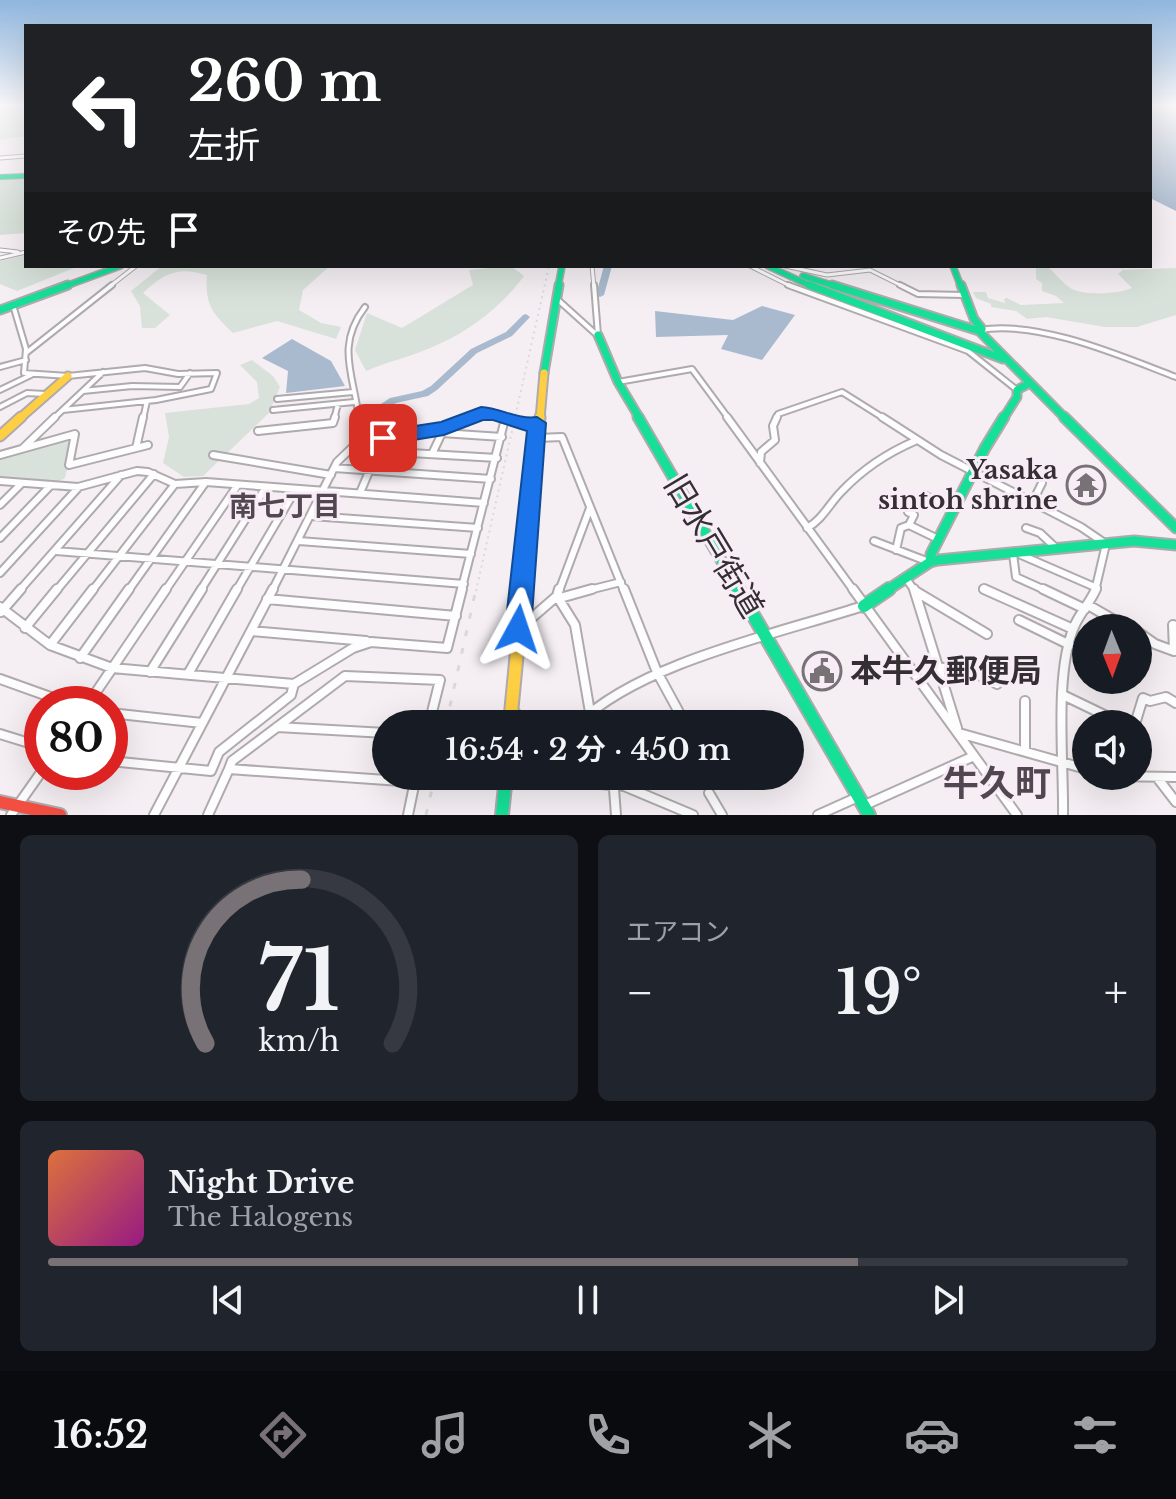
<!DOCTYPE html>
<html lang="ja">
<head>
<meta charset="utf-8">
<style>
  :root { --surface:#171b24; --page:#20242c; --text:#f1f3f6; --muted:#9ea1a6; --line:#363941; --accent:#787277 }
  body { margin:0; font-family:"Libre Baskerville","Noto Sans JP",serif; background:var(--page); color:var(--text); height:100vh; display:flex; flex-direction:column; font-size:30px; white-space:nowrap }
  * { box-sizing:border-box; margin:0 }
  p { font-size:26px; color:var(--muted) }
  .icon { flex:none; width:44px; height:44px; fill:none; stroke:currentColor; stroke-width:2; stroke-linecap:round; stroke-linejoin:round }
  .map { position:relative; height:815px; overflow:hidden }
  .details { display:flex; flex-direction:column; gap:20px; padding:20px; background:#0d0f14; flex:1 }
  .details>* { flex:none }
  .banner { position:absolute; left:24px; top:24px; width:1128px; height:244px; border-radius:0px; box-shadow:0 8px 32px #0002; background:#202124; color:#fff; overflow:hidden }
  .needle { width:52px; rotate:179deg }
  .buttons { position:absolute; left:1072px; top:614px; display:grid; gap:16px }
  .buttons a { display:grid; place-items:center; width:80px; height:80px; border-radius:50%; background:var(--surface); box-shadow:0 8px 32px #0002; font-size:40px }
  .speed { position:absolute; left:24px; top:686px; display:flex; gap:16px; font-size:40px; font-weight:700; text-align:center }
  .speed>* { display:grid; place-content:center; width:104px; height:104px; border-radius:50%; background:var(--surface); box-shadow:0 8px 32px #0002; line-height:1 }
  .speed .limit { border:12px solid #d22; background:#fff; color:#111 }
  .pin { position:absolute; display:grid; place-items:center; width:68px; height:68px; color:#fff; margin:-34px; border-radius:16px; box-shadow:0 4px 12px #0006 }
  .me { position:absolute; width:88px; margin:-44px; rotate:5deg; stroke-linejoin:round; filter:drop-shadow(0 0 6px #0008) }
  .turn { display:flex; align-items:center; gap:28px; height:168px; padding:0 32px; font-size:36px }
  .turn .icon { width:104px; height:104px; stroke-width:2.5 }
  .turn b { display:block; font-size:56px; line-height:68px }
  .then { display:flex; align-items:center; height:76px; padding:0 32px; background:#0003; gap:16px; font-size:30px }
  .big { font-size:60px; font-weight:600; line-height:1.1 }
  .details .widget { flex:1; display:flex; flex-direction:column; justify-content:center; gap:12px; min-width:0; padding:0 28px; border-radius:12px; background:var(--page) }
  .details .dial { align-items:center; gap:0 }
  .dial svg { height:208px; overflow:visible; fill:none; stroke:var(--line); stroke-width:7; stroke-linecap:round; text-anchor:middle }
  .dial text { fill:var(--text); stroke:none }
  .song { display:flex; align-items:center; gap:24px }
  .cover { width:96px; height:96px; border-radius:12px; background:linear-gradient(135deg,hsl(20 70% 55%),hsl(310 70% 35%)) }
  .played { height:8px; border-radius:4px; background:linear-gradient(90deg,var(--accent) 75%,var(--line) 75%) }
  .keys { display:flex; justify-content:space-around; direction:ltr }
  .heat { display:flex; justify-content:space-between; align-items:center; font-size:44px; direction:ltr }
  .details .tiles { flex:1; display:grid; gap:20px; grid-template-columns:1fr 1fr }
  .widget:last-child { grid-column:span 2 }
  .trip { position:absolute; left:372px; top:710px; width:432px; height:80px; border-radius:40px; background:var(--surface); box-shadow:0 8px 32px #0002; font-weight:600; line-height:80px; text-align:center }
  .tab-bar { display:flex; height:128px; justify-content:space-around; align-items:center; background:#090b0e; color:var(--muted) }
  .tab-bar .icon { width:56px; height:56px }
  .tab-bar .on { color:var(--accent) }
  .tab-bar b { font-size:36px; color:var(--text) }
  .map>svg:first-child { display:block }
</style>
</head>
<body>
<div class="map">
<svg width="1176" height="815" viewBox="0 0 1176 815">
  <rect width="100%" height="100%" fill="#f5eff4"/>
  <path fill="#d8e1da" d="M0 107H26V136L0 140Z
    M26 171V233L0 235V180Z
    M26 255V266H79L17 291 0 284V261Z
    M162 266H330L303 290 299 310 321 323 341 327 336 339 277 321 233 333C212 313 205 305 207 275 178 266 164 273 143 293L170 315 155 328H142L140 306 131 291Z
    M511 266 524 276C502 306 471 330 437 345 414 356 389 361 366 371L355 350 367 313 402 328 473 285 469 270Z
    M1036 266H1047C1055 273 1063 284 1072 289 1087 296 1118 294 1132 288L1118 274 1123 270 1176 268V315L1137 327H1105L1046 317 1027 319 1016 311 991 307V304L976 298 973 292H986L988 298 1005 303 1004 299 1007 298 1021 305 1064 303 1056 296 1042 291V283L1036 279Z
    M252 360 273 376 280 387 269 413 203 476 184 477 163 463 169 437 165 413 249 404 259 398 257 382 240 365Z
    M75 435 65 478 56 483 0 479V456Z"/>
  <path fill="#a9bace" d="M1150 107H1176V211L1150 198Z
    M762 306 795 315 762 360 721 349 728 335 656 337 655 311 733 320Z
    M292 339 331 361 345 386 286 393 288 371 262 358Z"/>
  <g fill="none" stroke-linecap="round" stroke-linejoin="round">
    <path fill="#a9bace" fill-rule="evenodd" d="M604 266H612L604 295 600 297 596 295Z
      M526 314 530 317 512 336 477 353 437 390 428 396 396 403 371 420H363L362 418 363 416 390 398 422 391 431 386 471 349 506 332 523 315Z"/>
    <g stroke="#afaaae" stroke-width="5">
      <path id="street-far3" d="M0 158 26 156
        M0 250 18 252
        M0 258 26 252
        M592 266 594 287
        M750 266 792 287
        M785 266 827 275 870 270 904 287
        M109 287 136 266"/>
    </g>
    <g stroke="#afaaae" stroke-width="8">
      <path id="street-far2" d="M594 285 598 335
        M788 285 968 351 1017 390
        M900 285 918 294 964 295
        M557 299 597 335
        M13 305 26 349 24 373 68 376 145 368 178 374 217 373 211 389 156 400 63 410
        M980 330C1039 320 1121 356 1176 377
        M26 353 112 285
        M0 367 26 360
        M618 382 692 369 729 419
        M0 390 31 375
        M83 391 132 386 180 387 190 373
        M277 399 353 392
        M0 407 27 393 45 394
        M273 410 354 402
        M53 419 103 372
        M143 419 147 401
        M334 419 338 404
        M359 419C354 375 335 346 365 307
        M466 419 488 414 505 419
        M776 419 778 414 842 392 885 419"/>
    </g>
    <g stroke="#afaaae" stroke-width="10">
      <path id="street-far1" d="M359 417 357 451 375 454
        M727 417 854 591
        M882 417 941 455 1081 527 1106 544 1095 591
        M505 419 525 425 536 423
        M258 431 333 423 335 417
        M537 438 562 437 624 591
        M23 448 55 417
        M136 448 143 417
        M376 451 497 458
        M432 454 442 433 502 437
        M0 455 75 434 69 465 148 445
        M213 455 331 475
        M760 463 761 452 775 440 773 426 777 417
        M334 468 491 479
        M0 481 78 487 137 471 148 472 175 484 206 482 484 503
        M360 493 383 438 440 429 470 417
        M924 495 953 510
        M1032 503 1042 483
        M0 505 22 483
        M312 516 478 528
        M909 525 938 539
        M807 528C823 519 829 504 842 491 863 469 887 453 915 441
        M1026 528 1040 533 1056 548
        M0 538 51 485
        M299 541 471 554
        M874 541 929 562
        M896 550 901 528 909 525 914 515 908 512
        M56 551 464 584
        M1013 554 1016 577 1047 591
        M1021 555 1097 588
        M0 573 78 488
        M907 580 915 591
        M983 589 989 591
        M19 591 121 475
        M56 591 154 474
        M92 591 175 484
        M128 591 205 483
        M165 591 237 486
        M200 591 266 487
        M236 591 296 489
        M272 591 337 462 361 439
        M461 591 505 419 501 417
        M559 591 590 508
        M585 591 621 582"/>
    </g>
    <g stroke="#afaaae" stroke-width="12">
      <path id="street" d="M624 589 657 672 681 716
        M853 589 1017 815
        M914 589 957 728
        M984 589 1073 629
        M1043 589 1085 609
        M915 591 987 634
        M557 596 575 625 592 724
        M560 598 592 589
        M267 599 456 616
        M1088 605 1128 628
        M0 607 50 645 112 668 294 684
        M1 612 21 589
        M1019 620 1070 645
        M25 628 57 589
        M520 628 557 596 559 589
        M251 631 366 641
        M1138 632 1155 644 1174 651 1173 625
        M50 645 93 589
        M80 658 129 589
        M940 668 963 667 997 684
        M150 672 202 589
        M188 674 237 589
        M0 679 70 704
        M1065 696 1123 724
        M1025 701V751
        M88 704 166 589
        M514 712 529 724
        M110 713 202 723
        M578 724C639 663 780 633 863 606
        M1135 724 1143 698 1150 701 1166 697 1176 703
        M277 727 386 733
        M959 733 1086 769
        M0 734 42 747
        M110 761 211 771 219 752 291 695 294 684 353 648 371 642 447 648 462 589
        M587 776 601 784 624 786 693 815
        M613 776 616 815
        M1108 776 1176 777
        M1159 780 1176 802
        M415 782 229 769 232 761 345 676 440 680 429 724
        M709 793 722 815
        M865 805 974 756
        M11 815 42 771
        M154 815 273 589
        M208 815 229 769
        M408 815 416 776
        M818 815 858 797
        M1063 815C1064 763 1054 674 1074 627 1079 614 1090 603 1096 589"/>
    </g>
    <g stroke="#afaaae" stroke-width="6">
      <path id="fast-far4" d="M0 177 26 176"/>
    </g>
    <g stroke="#afaaae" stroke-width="8">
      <path id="fast-far3" d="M768 266 813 287
        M953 266 961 287
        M803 276 838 287
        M63 287 120 266
        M558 287 562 266"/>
    </g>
    <g stroke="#afaaae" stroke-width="11">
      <path id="fast-far2" d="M809 285 1003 359
        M832 285 979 331
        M961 285 974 319 982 329
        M0 310 68 285
        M979 331 1066 419
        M598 335 618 382 640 419
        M544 373 559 285
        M1003 419 1017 397V390L1028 384"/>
    </g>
    <g stroke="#afaaae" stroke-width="13">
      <path id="fast-far1" d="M638 417 739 591
        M1064 417 1176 528
        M930 562 931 554 985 448 1004 417
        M886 591 930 562 938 560 1134 541 1176 545"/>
    </g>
    <g stroke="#afaaae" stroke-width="16">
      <path id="fast" d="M738 589 869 815
        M864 606 889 589
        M502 815 506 776"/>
    </g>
    <g stroke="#afaaae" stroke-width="11">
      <path id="slow-far2" d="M19 419 68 376
        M540 419 544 373"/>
    </g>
    <g stroke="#afaaae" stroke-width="13">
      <path id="slow-far1" d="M0 436 21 417
        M523 591 540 417"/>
    </g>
    <g stroke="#afaaae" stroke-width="16">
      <path id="slow" d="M510 724 523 589"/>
    </g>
    <g stroke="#afaaae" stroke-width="16">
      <path id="jam" d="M0 802 60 815"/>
    </g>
    <use href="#street-far3" stroke="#fefdfd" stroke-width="3"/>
    <use href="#street-far2" stroke="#fefdfd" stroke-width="4"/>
    <use href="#street-far1" stroke="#fefdfd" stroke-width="6"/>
    <use href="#street" stroke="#fefdfd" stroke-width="8"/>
    <use href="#fast-far4" stroke="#16e098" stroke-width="4"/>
    <use href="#fast-far3" stroke="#16e098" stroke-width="5"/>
    <use href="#fast-far2" stroke="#16e098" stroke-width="7"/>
    <use href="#fast-far1" stroke="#16e098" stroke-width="9"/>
    <use href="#fast" stroke="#16e098" stroke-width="12"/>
    <use href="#slow-far2" stroke="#ffcf43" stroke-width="7"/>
    <use href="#slow-far1" stroke="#ffcf43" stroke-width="9"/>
    <use href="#slow" stroke="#ffcf43" stroke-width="12"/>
    <use href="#jam" stroke="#f24e42" stroke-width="12"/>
    <path stroke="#dbd8da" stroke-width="2" stroke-dasharray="2 4" stroke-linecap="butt" d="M476 591 549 266"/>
    <path stroke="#dbd8da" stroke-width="3" stroke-dasharray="6 12" stroke-linecap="butt" d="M446 724 476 589
      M426 815 435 776"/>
  </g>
  <linearGradient id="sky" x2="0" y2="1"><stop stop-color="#8fb6de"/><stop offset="0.48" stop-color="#faf8fa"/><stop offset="1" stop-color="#faf8fa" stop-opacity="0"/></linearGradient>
  <rect width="1176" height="221" fill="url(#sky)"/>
  <path fill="#1a73e8" stroke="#114b97" stroke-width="2" d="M481 407C501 408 518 420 537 417L546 423 531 629 527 637 518 640 509 637 505 629 527 431 493 420H483L444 435 383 445 373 438 383 431 441 422Z"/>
  <defs>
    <g id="temple-ring" transform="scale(2)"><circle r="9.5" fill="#f8ecf6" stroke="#787277" stroke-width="1.5"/><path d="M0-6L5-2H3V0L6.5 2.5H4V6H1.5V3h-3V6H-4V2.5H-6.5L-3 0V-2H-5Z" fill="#787277"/></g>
    <g id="civic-ring" transform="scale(2)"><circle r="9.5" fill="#f8ecf6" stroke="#787277" stroke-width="1.5"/><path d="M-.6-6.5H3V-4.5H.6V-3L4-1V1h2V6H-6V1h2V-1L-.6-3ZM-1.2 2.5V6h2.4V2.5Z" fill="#787277"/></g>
  </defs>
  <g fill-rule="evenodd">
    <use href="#temple-ring" x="1086" y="485"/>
    <use href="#civic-ring" x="822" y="671"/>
  </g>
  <g text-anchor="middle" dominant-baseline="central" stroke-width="6" stroke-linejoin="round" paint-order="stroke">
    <g font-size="26" font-weight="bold" fill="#342f33" stroke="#f8ecf6" text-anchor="end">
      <text x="1058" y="470">Yasaka<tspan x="1058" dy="30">sintoh shrine</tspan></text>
    </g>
    <g font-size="28" font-weight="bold" fill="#514750" stroke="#f8ecf6">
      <text x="285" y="506">南七丁目</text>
    </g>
    <g font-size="32" fill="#342f33" stroke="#f8ecf6">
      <text transform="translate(714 546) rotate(59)">旧水戸街道</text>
    </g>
    <g font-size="32" font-weight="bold" fill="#342f33" stroke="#f8ecf6" text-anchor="start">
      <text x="850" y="671">本牛久郵便局</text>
    </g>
    <g font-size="36" font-weight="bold" fill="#514750" stroke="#f8ecf6">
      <text x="997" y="783">牛久町</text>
    </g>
  </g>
</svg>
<div class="buttons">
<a><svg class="needle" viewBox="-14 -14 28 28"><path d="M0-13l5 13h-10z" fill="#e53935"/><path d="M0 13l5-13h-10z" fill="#9ea1a6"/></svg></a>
<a><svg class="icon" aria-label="sound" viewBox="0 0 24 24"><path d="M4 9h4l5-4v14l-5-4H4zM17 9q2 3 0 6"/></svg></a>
</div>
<div class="speed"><div class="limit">80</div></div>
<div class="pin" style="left:383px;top:438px;background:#d93025"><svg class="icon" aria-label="arrive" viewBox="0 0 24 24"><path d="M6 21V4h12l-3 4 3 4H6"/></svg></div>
<svg class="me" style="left:518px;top:629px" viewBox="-20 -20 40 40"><path d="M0-17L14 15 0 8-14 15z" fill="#1a73e8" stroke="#fff" stroke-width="4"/></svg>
<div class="trip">16:54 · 2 分 · 450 m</div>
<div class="banner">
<div class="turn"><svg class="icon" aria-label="left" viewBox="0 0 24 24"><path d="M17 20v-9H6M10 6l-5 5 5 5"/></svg><div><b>260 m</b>左折</div></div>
<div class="then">その先<svg class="icon" aria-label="arrive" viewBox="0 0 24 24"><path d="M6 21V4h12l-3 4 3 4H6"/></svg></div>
</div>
</div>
<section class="details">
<div class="tiles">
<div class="widget dial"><svg viewBox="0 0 100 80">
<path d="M14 69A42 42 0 1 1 86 69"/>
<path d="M14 69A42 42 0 0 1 51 6" stroke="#787277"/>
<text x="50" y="56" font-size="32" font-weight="700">71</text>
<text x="50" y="72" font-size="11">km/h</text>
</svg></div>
<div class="widget"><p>エアコン</p>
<div class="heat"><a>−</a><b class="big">19°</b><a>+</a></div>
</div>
<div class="widget">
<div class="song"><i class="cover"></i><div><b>Night Drive</b><p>The Halogens</p></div></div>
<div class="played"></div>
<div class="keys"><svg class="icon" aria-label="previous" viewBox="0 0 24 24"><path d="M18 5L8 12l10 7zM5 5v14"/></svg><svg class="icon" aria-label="pause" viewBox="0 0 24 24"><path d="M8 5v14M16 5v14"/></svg><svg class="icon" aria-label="next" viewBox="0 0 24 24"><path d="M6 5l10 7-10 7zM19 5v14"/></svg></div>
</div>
</div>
</section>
<nav class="tab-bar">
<b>16:52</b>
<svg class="icon on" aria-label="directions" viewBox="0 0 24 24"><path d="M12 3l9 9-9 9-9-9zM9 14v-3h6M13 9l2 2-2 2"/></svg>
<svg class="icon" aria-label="music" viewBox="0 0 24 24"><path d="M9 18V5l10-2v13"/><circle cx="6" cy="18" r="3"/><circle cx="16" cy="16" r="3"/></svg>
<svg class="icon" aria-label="phone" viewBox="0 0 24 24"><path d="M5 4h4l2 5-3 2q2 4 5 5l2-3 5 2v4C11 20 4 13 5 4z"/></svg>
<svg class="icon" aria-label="climate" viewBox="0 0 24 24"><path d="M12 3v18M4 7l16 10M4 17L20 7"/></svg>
<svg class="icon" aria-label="car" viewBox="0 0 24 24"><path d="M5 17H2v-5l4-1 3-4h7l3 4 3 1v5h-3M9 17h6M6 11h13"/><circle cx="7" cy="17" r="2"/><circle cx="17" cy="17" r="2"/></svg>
<svg class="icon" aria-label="filters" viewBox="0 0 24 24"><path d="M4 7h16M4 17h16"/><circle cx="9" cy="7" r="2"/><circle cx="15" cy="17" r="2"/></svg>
</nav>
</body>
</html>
